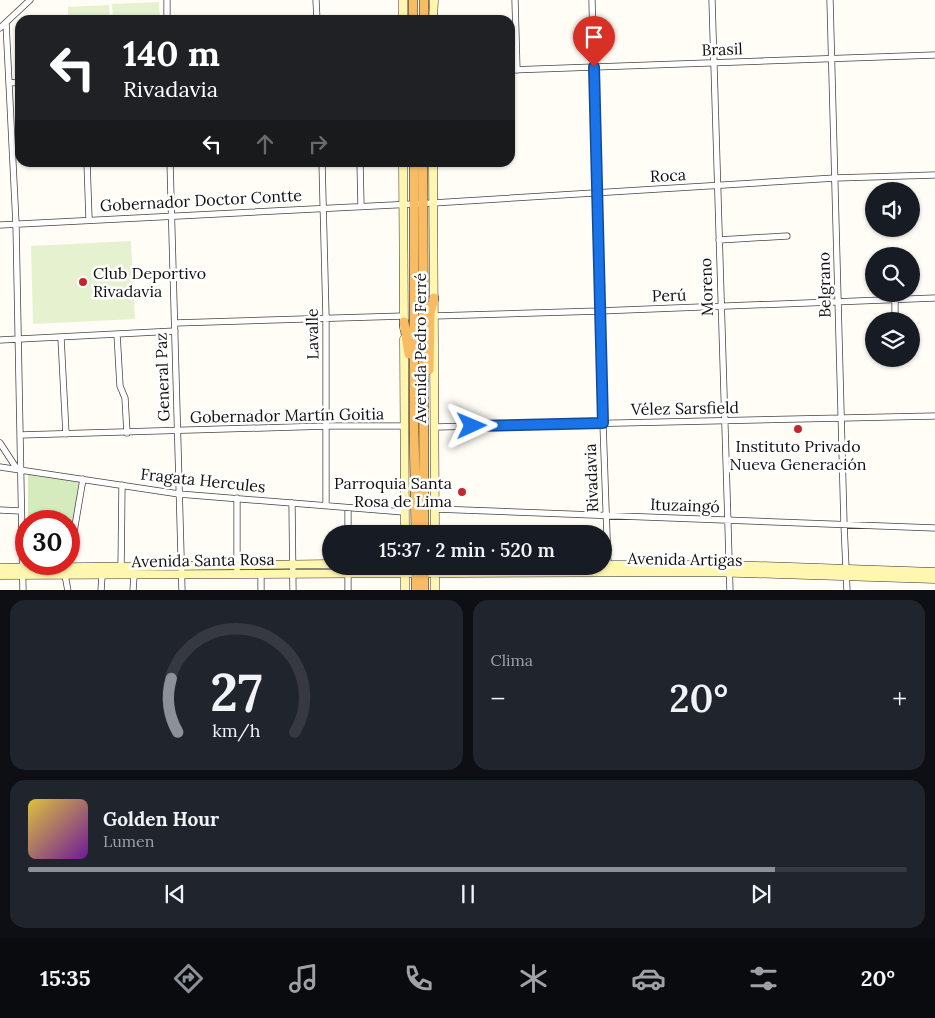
<!DOCTYPE html>
<html lang="es">
<head>
<meta charset="utf-8">
<style>
  :root { --surface:#171b24; --page:#20242c; --text:#f1f3f6; --muted:#9ea1a6; --line:#363941; --accent:#8c9099 }
  body { margin:0; font-family:Lora,serif; background:var(--page); color:var(--text); height:100vh; display:flex; flex-direction:column; font-size:19px; white-space:nowrap }
  * { box-sizing:border-box; margin:0 }
  p { font-size:16px; color:var(--muted) }
  .icon { flex:none; width:28px; height:28px; fill:none; stroke:currentColor; stroke-width:2; stroke-linecap:round; stroke-linejoin:round }
  .map { position:relative; height:590px; overflow:hidden }
  .details { display:flex; flex-direction:column; gap:10px; padding:10px; background:#0d0f14; flex:1 }
  .details>* { flex:none }
  .hud { position:absolute; left:15px; top:15px; width:500px; height:152px; border-radius:15px; box-shadow:0 1px 4px #0004; background:#202124; color:#fff; overflow:hidden }
  .fabs { position:absolute; left:865px; top:182px; display:grid; gap:10px }
  .fabs a { display:grid; place-items:center; width:55px; height:55px; border-radius:50%; background:var(--surface); box-shadow:0 1px 4px #0004; font-size:25px }
  .speed { position:absolute; left:15px; top:510px; display:flex; gap:10px; font-size:25px; font-weight:700; text-align:center }
  .speed>* { display:grid; place-content:center; width:65px; height:65px; border-radius:50%; background:var(--surface); box-shadow:0 1px 4px #0004; line-height:1 }
  .speed .limit { border:8px solid #d22; background:#fff; color:#111 }
  .pin { position:absolute; display:grid; place-items:center; width:42px; height:42px; color:#fff; margin:-51px -21px; border-radius:50% 50% 50% 0; rotate:-45deg; box-shadow:0 0 5px #0007 }
  .pin .icon { rotate:45deg }
  .me { position:absolute; width:55px; margin:-28px; rotate:89deg; stroke-linejoin:round; filter:drop-shadow(0 0 4px #0008) }
  .turn { display:flex; align-items:center; gap:18px; height:105px; padding:0 25px; font-size:22px }
  .turn .icon { width:65px; height:65px; stroke-width:2.5 }
  .turn b { display:block; font-size:35px; line-height:42px }
  .lanes { display:flex; align-items:center; height:48px; padding:0 25px; background:#0003; justify-content:center; gap:25px; direction:ltr }
  .lanes .off { opacity:.35 }
  .big { font-size:38px; font-weight:600; line-height:1.1 }
  .details .tile { flex:1; display:flex; flex-direction:column; justify-content:center; gap:8px; min-width:0; padding:0 18px; border-radius:15px; background:var(--page) }
  .details .dial { align-items:center; gap:0 }
  .dial svg { height:130px; overflow:visible; fill:none; stroke:var(--line); stroke-width:7; stroke-linecap:round; text-anchor:middle }
  .dial text { fill:var(--text); stroke:none }
  .song { display:flex; align-items:center; gap:15px }
  .cover { width:60px; height:60px; border-radius:8px; background:linear-gradient(135deg,hsl(50 70% 55%),hsl(280 70% 35%)) }
  .played { height:5px; border-radius:2px; background:linear-gradient(90deg,var(--accent) 85%,var(--line) 85%) }
  .keys { display:flex; justify-content:space-around; direction:ltr }
  .heat { display:flex; justify-content:space-between; align-items:center; font-size:28px; direction:ltr }
  .details .tiles { flex:1; display:grid; gap:10px; grid-template-columns:1fr 1fr }
  .tile:last-child { grid-column:span 2 }
  .trip { position:absolute; left:322px; top:525px; width:290px; height:50px; border-radius:25px; background:var(--surface); box-shadow:0 1px 4px #0004; font-weight:600; line-height:50px; text-align:center }
  .tab-bar { display:flex; height:80px; justify-content:space-around; align-items:center; background:#090b0e; color:var(--muted) }
  .tab-bar .icon { width:35px; height:35px }
  .tab-bar .active { color:var(--accent) }
  .tab-bar b { font-size:22px; color:var(--text) }
  .map>svg:first-child { display:block }
</style>
</head>
<body>
<div class="map">
<svg width="935" height="591" viewBox="0 0 935 591">
  <rect width="100%" height="100%" fill="#fffdf5"/>
  <path fill="#d5ebbd" d="M28 473 79 481 69 554V521H28Z"/>
  <path fill="#e6f2cf" d="M159 2 160 20H113L112 4Z
    M109 5 110 20H68V7Z
    M131 241 135 319 33 324 31 246Z"/>
  <g fill="none" stroke-linecap="round" stroke-linejoin="round">
    <g stroke="#444" stroke-width="7">
      <path id="minor" d="M167 0V20
        M316 0 317 20
        M515 0 517 70
        M592 0 599 311 608 565
        M712 0 730 591
        M830 0 844 524 847 591
        M6 23 16 224 23 591
        M0 28 30 0
        M510 70 935 55
        M10 83 20 82
        M87 162 89 219
        M170 162 182 591
        M322 162 326 317V505
        M360 162 361 206
        M0 225 433 203 835 178 935 175
        M719 240 787 236
        M434 316 599 311 935 298
        M895 321V300
        M175 323 404 316
        M117 334 120 386 125 398 127 433
        M61 338 66 434
        M0 340 175 331
        M435 427 935 416
        M20 435 327 426H404
        M0 443 17 469
        M0 467 179 494 404 512
        M237 498V574
        M292 503 293 591
        M435 509 935 528
        M0 510 21 511
        M348 534V508
        M348 566V591
        M121 570 122 485
        M261 573V591
        M68 591 65 575 68 567 83 479
        M101 591 102 575
        M133 591 134 575"/>
    </g>
    <g stroke="#333" stroke-width="9">
      <path id="secondary" d="M403 20V0
        M433 20 434 0
        M403 162 404 328
        M433 162 435 534
        M404 339 405 534
        M604 565H729L935 572
        M405 566V591
        M435 566V591
        M0 568 331 564
        M0 575 710 572 935 579"/>
    </g>
    <g stroke="#222" stroke-width="10">
      <path id="trunk" d="M413 20V0
        M424 20V0
        M414 162V429L416 534
        M423 162 424 534
        M404 322 409 354
        M429 370 430 313 434 298
        M424 566V591
        M416 591V566"/>
    </g>
    <use href="#minor" stroke="#fff" stroke-width="5.5"/>
    <use href="#secondary" stroke="#fff6b0" stroke-width="8"/>
    <use href="#trunk" stroke="#f7bc64" stroke-width="9"/>
  </g>
  <g fill="none" stroke-linecap="round" stroke-linejoin="round">
    <g stroke="#114b97" stroke-width="12">
      <path id="route" d="M472 426 603 423 594 67"/>
    </g>
    <use href="#route" stroke="#1a73e8" stroke-width="9"/>
  </g>
  <g fill="#c4262e" stroke="#fff" stroke-width="2">
    <circle cx="83" cy="282" r="5"/>
    <circle cx="798" cy="429" r="5"/>
    <circle cx="462" cy="492" r="5"/>
  </g>
  <g text-anchor="middle" dominant-baseline="central" stroke-width="5" stroke-linejoin="round" paint-order="stroke">
    <g font-size="16" fill="#111" stroke="#fff">
      <text transform="translate(722 49) rotate(-2)">Brasil</text>
      <text transform="translate(668 175) rotate(-3)">Roca</text>
      <text transform="translate(201 200) rotate(-3)">Gobernador Doctor Contte</text>
      <text transform="translate(824 285) rotate(-91)">Belgrano</text>
      <text transform="translate(706 287) rotate(-92)">Moreno</text>
      <text transform="translate(669 295) rotate(-2)">Perú</text>
      <text transform="translate(312 334) rotate(-91)">Lavalle</text>
      <text transform="translate(420 348) rotate(-90)">Avenida Pedro Ferré</text>
      <text transform="translate(162 377) rotate(-92)">General Paz</text>
      <text transform="translate(685 408) rotate(-1)">Vélez Sarsfield</text>
      <text transform="translate(287 415) rotate(-1)">Gobernador Martín Goitia</text>
      <text transform="translate(591 478) rotate(-92)">Rivadavia</text>
      <text transform="translate(203 480) rotate(6)">Fragata Hercules</text>
      <text transform="translate(685 505) rotate(2)">Ituzaingó</text>
      <text transform="translate(685 559) rotate(1)">Avenida Artigas</text>
      <text transform="translate(203 560) rotate(-1)">Avenida Santa Rosa</text>
    </g>
    <g font-size="16" fill="#111" stroke="#fff" text-anchor="start">
      <text x="93" y="273">Club Deportivo<tspan x="93" dy="18">Rivadavia</tspan></text>
      <text x="798" y="446" text-anchor="middle">Instituto Privado<tspan x="798" dy="18">Nueva Generación</tspan></text>
      <text x="452" y="483" text-anchor="end">Parroquia Santa<tspan x="452" dy="18">Rosa de Lima</tspan></text>
    </g>
  </g>
</svg>
<div class="fabs">
<a><svg class="icon" aria-label="sound" viewBox="0 0 24 24"><path d="M4 9h4l5-4v14l-5-4H4zM17 9q2 3 0 6"/></svg></a>
<a><svg class="icon" aria-label="search" viewBox="0 0 24 24"><circle cx="10" cy="10" r="6"/><path d="M15 15l6 6"/></svg></a>
<a><svg class="icon" aria-label="layers" viewBox="0 0 24 24"><path d="M12 4l9 5-9 5-9-5zM3 14l9 5 9-5"/></svg></a>
</div>
<div class="speed"><div class="limit">30</div></div>
<div class="pin" style="left:594px;top:67px;background:#d93025"><svg class="icon" aria-label="arrive" viewBox="0 0 24 24"><path d="M6 21V4h12l-3 4 3 4H6"/></svg></div>
<svg class="me" style="left:472px;top:426px" viewBox="-20 -20 40 40"><path d="M0-17L14 15 0 8-14 15z" fill="#1a73e8" stroke="#fff" stroke-width="4"/></svg>
<div class="trip">15:37 · 2 min · 520 m</div>
<div class="hud">
<div class="turn"><svg class="icon" aria-label="left" viewBox="0 0 24 24"><path d="M17 20v-9H6M10 6l-5 5 5 5"/></svg><div><b>140 m</b>Rivadavia</div></div>
<div class="lanes"><svg class="icon" aria-label="left" viewBox="0 0 24 24"><path d="M17 20v-9H6M10 6l-5 5 5 5"/></svg><svg class="icon off" aria-label="ahead" viewBox="0 0 24 24"><path d="M12 20V5M6 11l6-6 6 6"/></svg><svg class="icon off" aria-label="right" viewBox="0 0 24 24"><path d="M7 20v-9h11M14 6l5 5-5 5"/></svg></div>
</div>
</div>
<section class="details">
<div class="tiles">
<div class="tile dial"><svg viewBox="0 0 100 80">
<path d="M14 69A42 42 0 1 1 86 69"/>
<path d="M14 69A42 42 0 0 1 10 36" stroke="#8c9099"/>
<text x="50" y="56" font-size="32" font-weight="700">27</text>
<text x="50" y="72" font-size="11">km/h</text>
</svg></div>
<div class="tile"><p>Clima</p>
<div class="heat"><a>−</a><b class="big">20°</b><a>+</a></div>
</div>
<div class="tile">
<div class="song"><i class="cover"></i><div><b>Golden Hour</b><p>Lumen</p></div></div>
<div class="played"></div>
<div class="keys"><svg class="icon" aria-label="previous" viewBox="0 0 24 24"><path d="M18 5L8 12l10 7zM5 5v14"/></svg><svg class="icon" aria-label="pause" viewBox="0 0 24 24"><path d="M8 5v14M16 5v14"/></svg><svg class="icon" aria-label="next" viewBox="0 0 24 24"><path d="M6 5l10 7-10 7zM19 5v14"/></svg></div>
</div>
</div>
</section>
<nav class="tab-bar">
<b>15:35</b>
<svg class="icon active" aria-label="directions" viewBox="0 0 24 24"><path d="M12 3l9 9-9 9-9-9zM9 14v-3h6M13 9l2 2-2 2"/></svg>
<svg class="icon" aria-label="music" viewBox="0 0 24 24"><path d="M9 18V5l10-2v13"/><circle cx="6" cy="18" r="3"/><circle cx="16" cy="16" r="3"/></svg>
<svg class="icon" aria-label="phone" viewBox="0 0 24 24"><path d="M5 4h4l2 5-3 2q2 4 5 5l2-3 5 2v4C11 20 4 13 5 4z"/></svg>
<svg class="icon" aria-label="climate" viewBox="0 0 24 24"><path d="M12 3v18M4 7l16 10M4 17L20 7"/></svg>
<svg class="icon" aria-label="car" viewBox="0 0 24 24"><path d="M5 17H2v-5l4-1 3-4h7l3 4 3 1v5h-3M9 17h6M6 11h13"/><circle cx="7" cy="17" r="2"/><circle cx="17" cy="17" r="2"/></svg>
<svg class="icon" aria-label="filters" viewBox="0 0 24 24"><path d="M4 7h16M4 17h16"/><circle cx="9" cy="7" r="2"/><circle cx="15" cy="17" r="2"/></svg>
<b>20°</b>
</nav>
</body>
</html>
